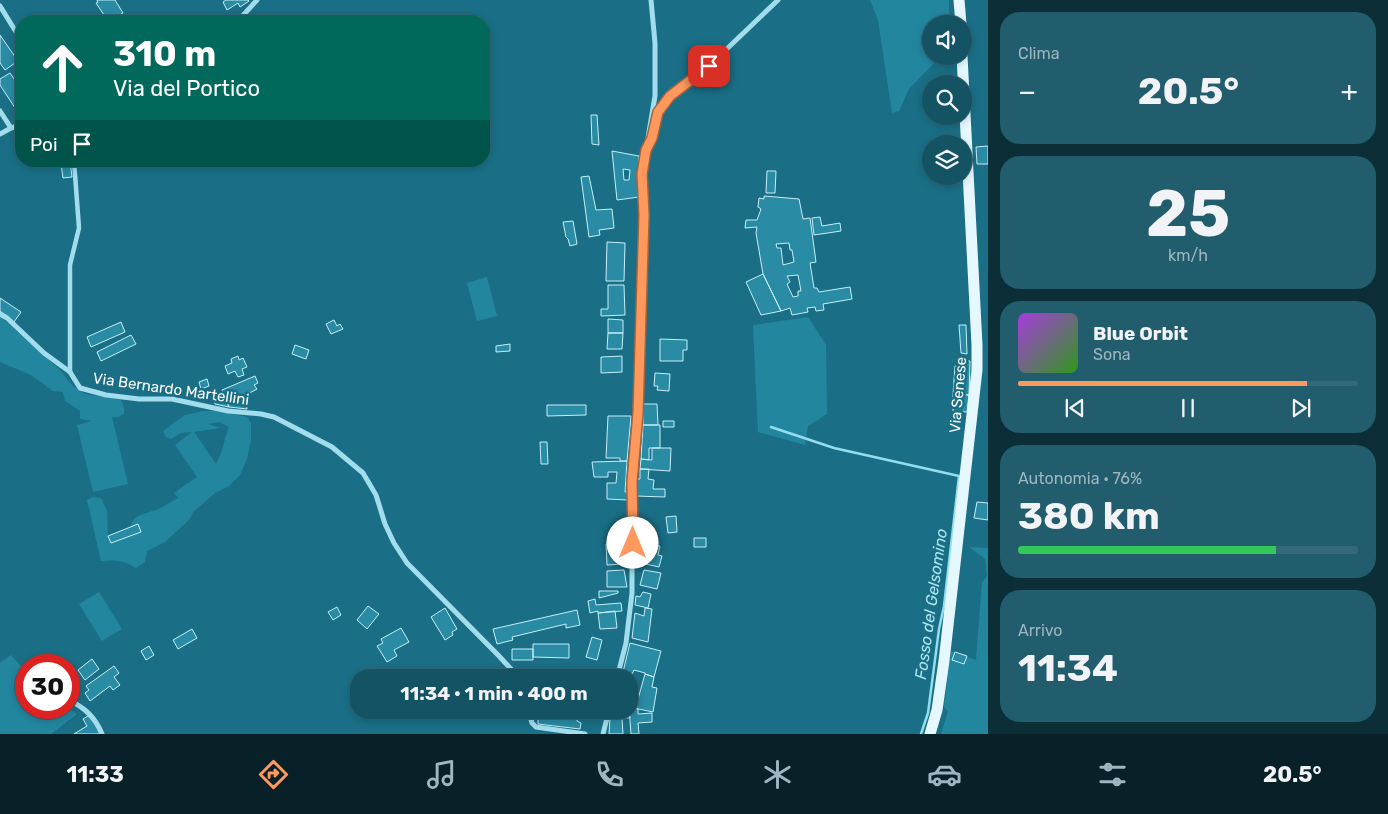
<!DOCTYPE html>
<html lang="it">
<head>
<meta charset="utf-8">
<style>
  :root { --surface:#145364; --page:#215d6d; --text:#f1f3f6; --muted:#9db6bf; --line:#336978; --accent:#fe985d }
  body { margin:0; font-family:Rubik,sans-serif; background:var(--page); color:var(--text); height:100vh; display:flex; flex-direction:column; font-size:19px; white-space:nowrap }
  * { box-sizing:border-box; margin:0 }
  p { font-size:16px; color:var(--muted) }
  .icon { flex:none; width:28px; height:28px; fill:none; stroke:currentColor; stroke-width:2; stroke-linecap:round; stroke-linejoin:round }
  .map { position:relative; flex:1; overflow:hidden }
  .panel { display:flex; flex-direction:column; gap:12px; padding:12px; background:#0b2e37; width:400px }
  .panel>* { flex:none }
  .banner { position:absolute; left:15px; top:15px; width:475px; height:152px; border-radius:20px; box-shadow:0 2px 8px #0003,0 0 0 1px var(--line); background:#00695c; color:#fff; overflow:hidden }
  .fabs { position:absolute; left:922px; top:15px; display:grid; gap:10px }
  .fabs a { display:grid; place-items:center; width:50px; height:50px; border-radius:50%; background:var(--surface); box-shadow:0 2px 8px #0003,0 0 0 1px var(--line); font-size:25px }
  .speed { position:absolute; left:15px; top:654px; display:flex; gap:10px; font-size:25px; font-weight:700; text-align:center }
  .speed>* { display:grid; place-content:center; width:65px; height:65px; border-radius:50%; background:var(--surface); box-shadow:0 2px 8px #0003,0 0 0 1px var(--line); line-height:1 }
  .speed .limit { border:8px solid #d22; background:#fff; color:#111 }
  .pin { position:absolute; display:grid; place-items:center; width:42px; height:42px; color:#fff; margin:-21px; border-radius:10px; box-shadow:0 2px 8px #0006 }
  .me { position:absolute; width:55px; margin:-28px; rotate:0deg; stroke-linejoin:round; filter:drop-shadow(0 0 4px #0008) }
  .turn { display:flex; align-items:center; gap:18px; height:105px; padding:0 15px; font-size:22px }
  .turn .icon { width:65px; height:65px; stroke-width:2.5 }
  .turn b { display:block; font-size:35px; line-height:42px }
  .then { display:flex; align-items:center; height:48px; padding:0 15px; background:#0003; gap:10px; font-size:19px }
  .big { font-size:38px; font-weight:700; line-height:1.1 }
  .panel .tile { flex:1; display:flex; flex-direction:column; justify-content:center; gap:8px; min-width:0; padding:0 18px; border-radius:20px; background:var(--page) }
  .panel .dial { align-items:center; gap:0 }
  .dial b { font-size:65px; line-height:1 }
  .song { display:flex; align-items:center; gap:15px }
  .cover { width:60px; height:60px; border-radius:8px; background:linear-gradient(135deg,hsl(280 70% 55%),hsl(110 70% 35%)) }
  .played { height:5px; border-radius:2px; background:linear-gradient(90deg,var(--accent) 85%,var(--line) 85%) }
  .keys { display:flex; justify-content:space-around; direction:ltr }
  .heat { display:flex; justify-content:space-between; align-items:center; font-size:28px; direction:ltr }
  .charge { height:8px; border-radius:4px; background:linear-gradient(90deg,#34c759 76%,var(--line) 0) }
  .trip { position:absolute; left:350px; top:669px; width:288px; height:50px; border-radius:20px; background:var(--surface); box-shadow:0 2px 8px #0003,0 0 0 1px var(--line); font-weight:700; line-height:50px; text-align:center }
  .dock { display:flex; height:80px; justify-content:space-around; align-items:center; background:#082128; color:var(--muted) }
  .dock .icon { width:35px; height:35px }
  .dock .on { color:var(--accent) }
  .dock b { font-size:22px; color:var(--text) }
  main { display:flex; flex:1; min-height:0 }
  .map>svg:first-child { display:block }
</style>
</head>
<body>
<main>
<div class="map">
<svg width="988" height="734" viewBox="0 0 988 734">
  <rect width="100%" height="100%" fill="#1a6f86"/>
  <path fill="#23869f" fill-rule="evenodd" d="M870 0H949V24H931V56H941L909 89 899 111 892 113 878 20Z
    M487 277 497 316 477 321 467 283Z
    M0 317 10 325 59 369 73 386 85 394 121 400 124 407V414L118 417H112L128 484 93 492 77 425 92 421 80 419V411L65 401 63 392 53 391 31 375 0 362Z
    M808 317 826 345 827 414 808 426 805 445 758 432 753 325Z
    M203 411H216L247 417 251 423V440L247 459 240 475 229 486 215 493 193 512 190 519 165 542 147 551 145 562 136 568C124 560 114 560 101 561L87 500 93 497 101 498 107 511 108 536 111 543 141 532 138 524 130 527C135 514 144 514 156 510 163 507 171 502 178 498L174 493 197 477 175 445 192 432 181 433 171 439 166 437 163 431 185 415ZM219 422 229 427C224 439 223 452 216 464L194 432 221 428 208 424Z
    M969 547 988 548V734H941L948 711 944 707 951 651 976 660 982 582 987 576 985 559Z
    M99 592 122 629 102 641 79 604Z
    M11 655 26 672V708H69L77 714 51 734H0V663Z"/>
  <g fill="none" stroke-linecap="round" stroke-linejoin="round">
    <path stroke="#94ddee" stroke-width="2.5" d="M771 427 834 448 959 476 944 606 939 629 928 713 921 734"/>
  </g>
  <path fill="#298ba4" stroke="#c6eff9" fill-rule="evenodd" d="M97 0H115L123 13 121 14 125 21H108L96 3 98 2Z
    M226 0H248L249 1 240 7 238 3 227 10 223 2Z
    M0 35 18 61 5 70 0 63Z
    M10 73 21 89V117L0 85V79Z
    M591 115H597L599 145 592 144Z
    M988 146V164H977L976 147Z
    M612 151 639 156V197L617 200ZM623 169 630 170 629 180H624Z
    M64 161H70L72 177 63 178 61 164 65 163Z
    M767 171H776L775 193H766Z
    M589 176 596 210 612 209 614 228 599 230 600 235 589 237 581 177Z
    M764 196 799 199 803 219 810 218 816 262 810 263 814 288H817L819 292 850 287 852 299 823 304 824 310 816 311 815 307 807 308 808 312 792 315 790 308 781 311 763 274 756 233 757 227 745 228 746 220H757L761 209 758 207 759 198 764 199ZM789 243 790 250H792L794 262 783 265 781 248H777L776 244ZM798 275 801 291H798V296L793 297 787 284 790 282 787 276Z
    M820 217 822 226 840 223 841 231 814 235 812 218Z
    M573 221 577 244 570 246 568 239 566 237 563 222Z
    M607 242 625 243 624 281H606Z
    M763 274 781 311 761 315 746 282Z
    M608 285H624L625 315 601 316V309H608Z
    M0 298 21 312 14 322 0 311Z
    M608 319 623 320V333H608Z
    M334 320 337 326 340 324 343 329 331 334 326 324Z
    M121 322 125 332 91 347 87 337Z
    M959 325H966L967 354 961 353Z
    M608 333H623L622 349H607Z
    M131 335 136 344 101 361 97 352Z
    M660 339 687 340V350H683V361H660Z
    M510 344V351L496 352V346Z
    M295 345 309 350 306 359 292 354Z
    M238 356 239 360 243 358 247 367 242 369 244 375 238 377 235 371 228 374 225 366 232 363 231 359Z
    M622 356V372L601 373V357Z
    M963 360 970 361 969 395 953 394 955 366 963 367Z
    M655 373 670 374 669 391 657 390 658 386H654Z
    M255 376 258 383 254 385 257 389 246 395 247 409 229 407 222 390Z
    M207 379 209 386 201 389 199 382Z
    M953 394 969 395 967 412 953 411Z
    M224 397 229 407 215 404 214 400Z
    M643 404H657L658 425H643Z
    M547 405H586V415L547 416Z
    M608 416H631L627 461H620V458H606Z
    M663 421H674V427H663Z
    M643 425H660V448H649V460L641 459Z
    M540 442H547L548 464H541Z
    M652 448H671L670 471 640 469 641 459 652 460Z
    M627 461 625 492H628V500L607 499V483H616L617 472H608V477H594L592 462Z
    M640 469H649L648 479 654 480 653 489H665V497L636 496 637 479H640Z
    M977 502 988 503V520L974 518Z
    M676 516 677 532 668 533 666 517Z
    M138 524 141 532 111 543 108 536Z
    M694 538H706V547H694Z
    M643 542 660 546 658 555 662 556 659 567 641 563 643 555 640 554Z
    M617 543V546H622L624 564 607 565 606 544Z
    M624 570 627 587H607V571Z
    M644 570 661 573 657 589 640 585Z
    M599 591H618V593L599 598Z
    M643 592 651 594 648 608 635 605 636 596 640 597Z
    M595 599 596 605 621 603 622 611 598 613V611L590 613 588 601Z
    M368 606 379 614 367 629 357 620Z
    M337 607 341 615 333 620 328 612Z
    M445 608 457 629 452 632 453 635 445 640 431 617Z
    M645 608 652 609 648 642 632 638 635 613 644 616Z
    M577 610 580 625 566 628V624L512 637 513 640 497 644 493 629Z
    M615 611 617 628 600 629 598 613Z
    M401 628 409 642 394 650 397 656 387 662 377 646 383 643 381 639Z
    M192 629 197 638 178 649 173 640Z
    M592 637 602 640 597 660 586 657Z
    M630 643 661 651 654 677 645 674V673L634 670 632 674 623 672Z
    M533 644H569V658L533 657Z
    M149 646 154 655 146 660 141 651Z
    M512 649H533V660H512Z
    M955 652 967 656 964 664 952 660Z
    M92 659 99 669 85 680 78 670Z
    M114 666 119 673 114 677 120 685 113 690 110 686 90 701 85 693 89 690 86 686Z
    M645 674 654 677 652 687 657 688 653 712 634 708 635 705 629 704V698L638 699Z
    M629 707 638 709V714L652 713V722L638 723 639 734H631Z
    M629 707 630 718 610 717 612 710H629Z
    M563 710H579L577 721 581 723 580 729 538 724V715L562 719Z
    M88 716 94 721 100 734H74L87 726 83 719Z
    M610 717 622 718 623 734H609Z"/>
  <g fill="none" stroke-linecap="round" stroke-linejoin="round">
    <path stroke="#a1ddec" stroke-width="4.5" d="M70 372V265L79 228 74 161"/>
    <path stroke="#a1ddec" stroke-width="5" d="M0 6 21 40
      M238 21 257 0
      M0 111 11 128
      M0 134 11 128 21 125
      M648 145 652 138 658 112 670 96 709 66 778 0
      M0 314 7 318 44 353 70 372 80 388 106 395 139 399H172L228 411 261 414 274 417 332 447 363 473 376 495 385 524 394 543 407 563 498 655 511 669 515 678
      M617 678 626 643 632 593V482L638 413 644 215 642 174 655 96V43L651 0
      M69 700C85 708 95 717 102 734
      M528 710 532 723 536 727 585 734
      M603 734 609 710"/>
    <path stroke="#e6f8ff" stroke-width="11" d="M959 0 961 24
      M930 734 937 710 944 661 977 370V345L962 56"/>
  </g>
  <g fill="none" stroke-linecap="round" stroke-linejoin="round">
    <g stroke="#a5633c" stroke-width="12">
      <path id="route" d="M633 543 632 482 638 413 644 215 642 174 646 150 652 138 658 112 670 96 709 66"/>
    </g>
    <use href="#route" stroke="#fe985d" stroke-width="9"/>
  </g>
  <g text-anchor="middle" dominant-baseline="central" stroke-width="5" stroke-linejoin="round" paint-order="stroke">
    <g font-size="15" fill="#fff" stroke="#1a6f86">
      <text transform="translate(171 389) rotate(8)">Via Bernardo Martellini</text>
      <text transform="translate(958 395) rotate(-85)">Via Senese</text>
    </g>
    <g font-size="16" font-style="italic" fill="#ade6f3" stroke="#1a6f86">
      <text transform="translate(931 604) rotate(-82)">Fosso del Gelsomino</text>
    </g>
  </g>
</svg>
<div class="fabs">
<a><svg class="icon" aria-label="sound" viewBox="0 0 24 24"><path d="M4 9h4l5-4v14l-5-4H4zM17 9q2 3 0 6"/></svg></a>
<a><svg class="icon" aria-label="search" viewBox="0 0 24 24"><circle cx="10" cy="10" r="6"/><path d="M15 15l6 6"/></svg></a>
<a><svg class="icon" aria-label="layers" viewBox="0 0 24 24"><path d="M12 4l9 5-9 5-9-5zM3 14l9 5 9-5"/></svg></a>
</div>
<div class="speed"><div class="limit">30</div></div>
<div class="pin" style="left:709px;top:66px;background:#d93025"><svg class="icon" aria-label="arrive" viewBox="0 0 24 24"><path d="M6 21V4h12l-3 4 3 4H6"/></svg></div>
<svg class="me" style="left:633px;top:543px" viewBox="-20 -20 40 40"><circle r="19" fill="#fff"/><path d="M0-13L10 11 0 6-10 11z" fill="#fe985d"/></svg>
<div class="trip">11:34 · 1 min · 400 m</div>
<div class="banner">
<div class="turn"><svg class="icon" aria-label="ahead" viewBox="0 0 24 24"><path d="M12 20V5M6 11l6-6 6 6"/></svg><div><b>310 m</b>Via del Portico</div></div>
<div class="then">Poi<svg class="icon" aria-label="arrive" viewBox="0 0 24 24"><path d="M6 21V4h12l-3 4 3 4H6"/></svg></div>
</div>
</div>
<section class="panel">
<div class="tile"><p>Clima</p>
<div class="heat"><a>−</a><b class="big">20.5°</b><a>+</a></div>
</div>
<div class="tile dial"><b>25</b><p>km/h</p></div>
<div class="tile">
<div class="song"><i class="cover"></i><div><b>Blue Orbit</b><p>Sona</p></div></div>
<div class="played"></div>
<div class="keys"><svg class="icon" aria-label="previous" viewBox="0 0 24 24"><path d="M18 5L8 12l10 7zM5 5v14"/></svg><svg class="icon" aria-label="pause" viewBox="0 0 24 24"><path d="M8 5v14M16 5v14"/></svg><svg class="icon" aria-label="next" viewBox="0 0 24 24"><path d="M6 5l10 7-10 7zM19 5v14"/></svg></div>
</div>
<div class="tile"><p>Autonomia · 76%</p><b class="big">380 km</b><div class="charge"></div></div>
<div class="tile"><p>Arrivo</p><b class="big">11:34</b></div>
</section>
</main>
<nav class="dock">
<b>11:33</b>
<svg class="icon on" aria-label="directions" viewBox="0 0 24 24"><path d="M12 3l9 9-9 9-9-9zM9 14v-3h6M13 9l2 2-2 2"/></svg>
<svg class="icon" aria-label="music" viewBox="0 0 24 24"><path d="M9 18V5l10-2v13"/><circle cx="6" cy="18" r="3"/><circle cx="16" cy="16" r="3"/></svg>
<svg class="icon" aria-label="phone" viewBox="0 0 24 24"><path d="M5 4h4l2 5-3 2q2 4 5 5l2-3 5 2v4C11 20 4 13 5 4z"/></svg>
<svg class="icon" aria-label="climate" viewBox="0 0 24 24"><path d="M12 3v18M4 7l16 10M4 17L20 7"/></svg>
<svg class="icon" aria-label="car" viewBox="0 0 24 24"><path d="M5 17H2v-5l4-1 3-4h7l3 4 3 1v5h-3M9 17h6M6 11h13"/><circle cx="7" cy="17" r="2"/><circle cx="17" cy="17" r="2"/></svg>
<svg class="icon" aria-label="filters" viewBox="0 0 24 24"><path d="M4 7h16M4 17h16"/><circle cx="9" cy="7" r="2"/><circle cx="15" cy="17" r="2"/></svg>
<b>20.5°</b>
</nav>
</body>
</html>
